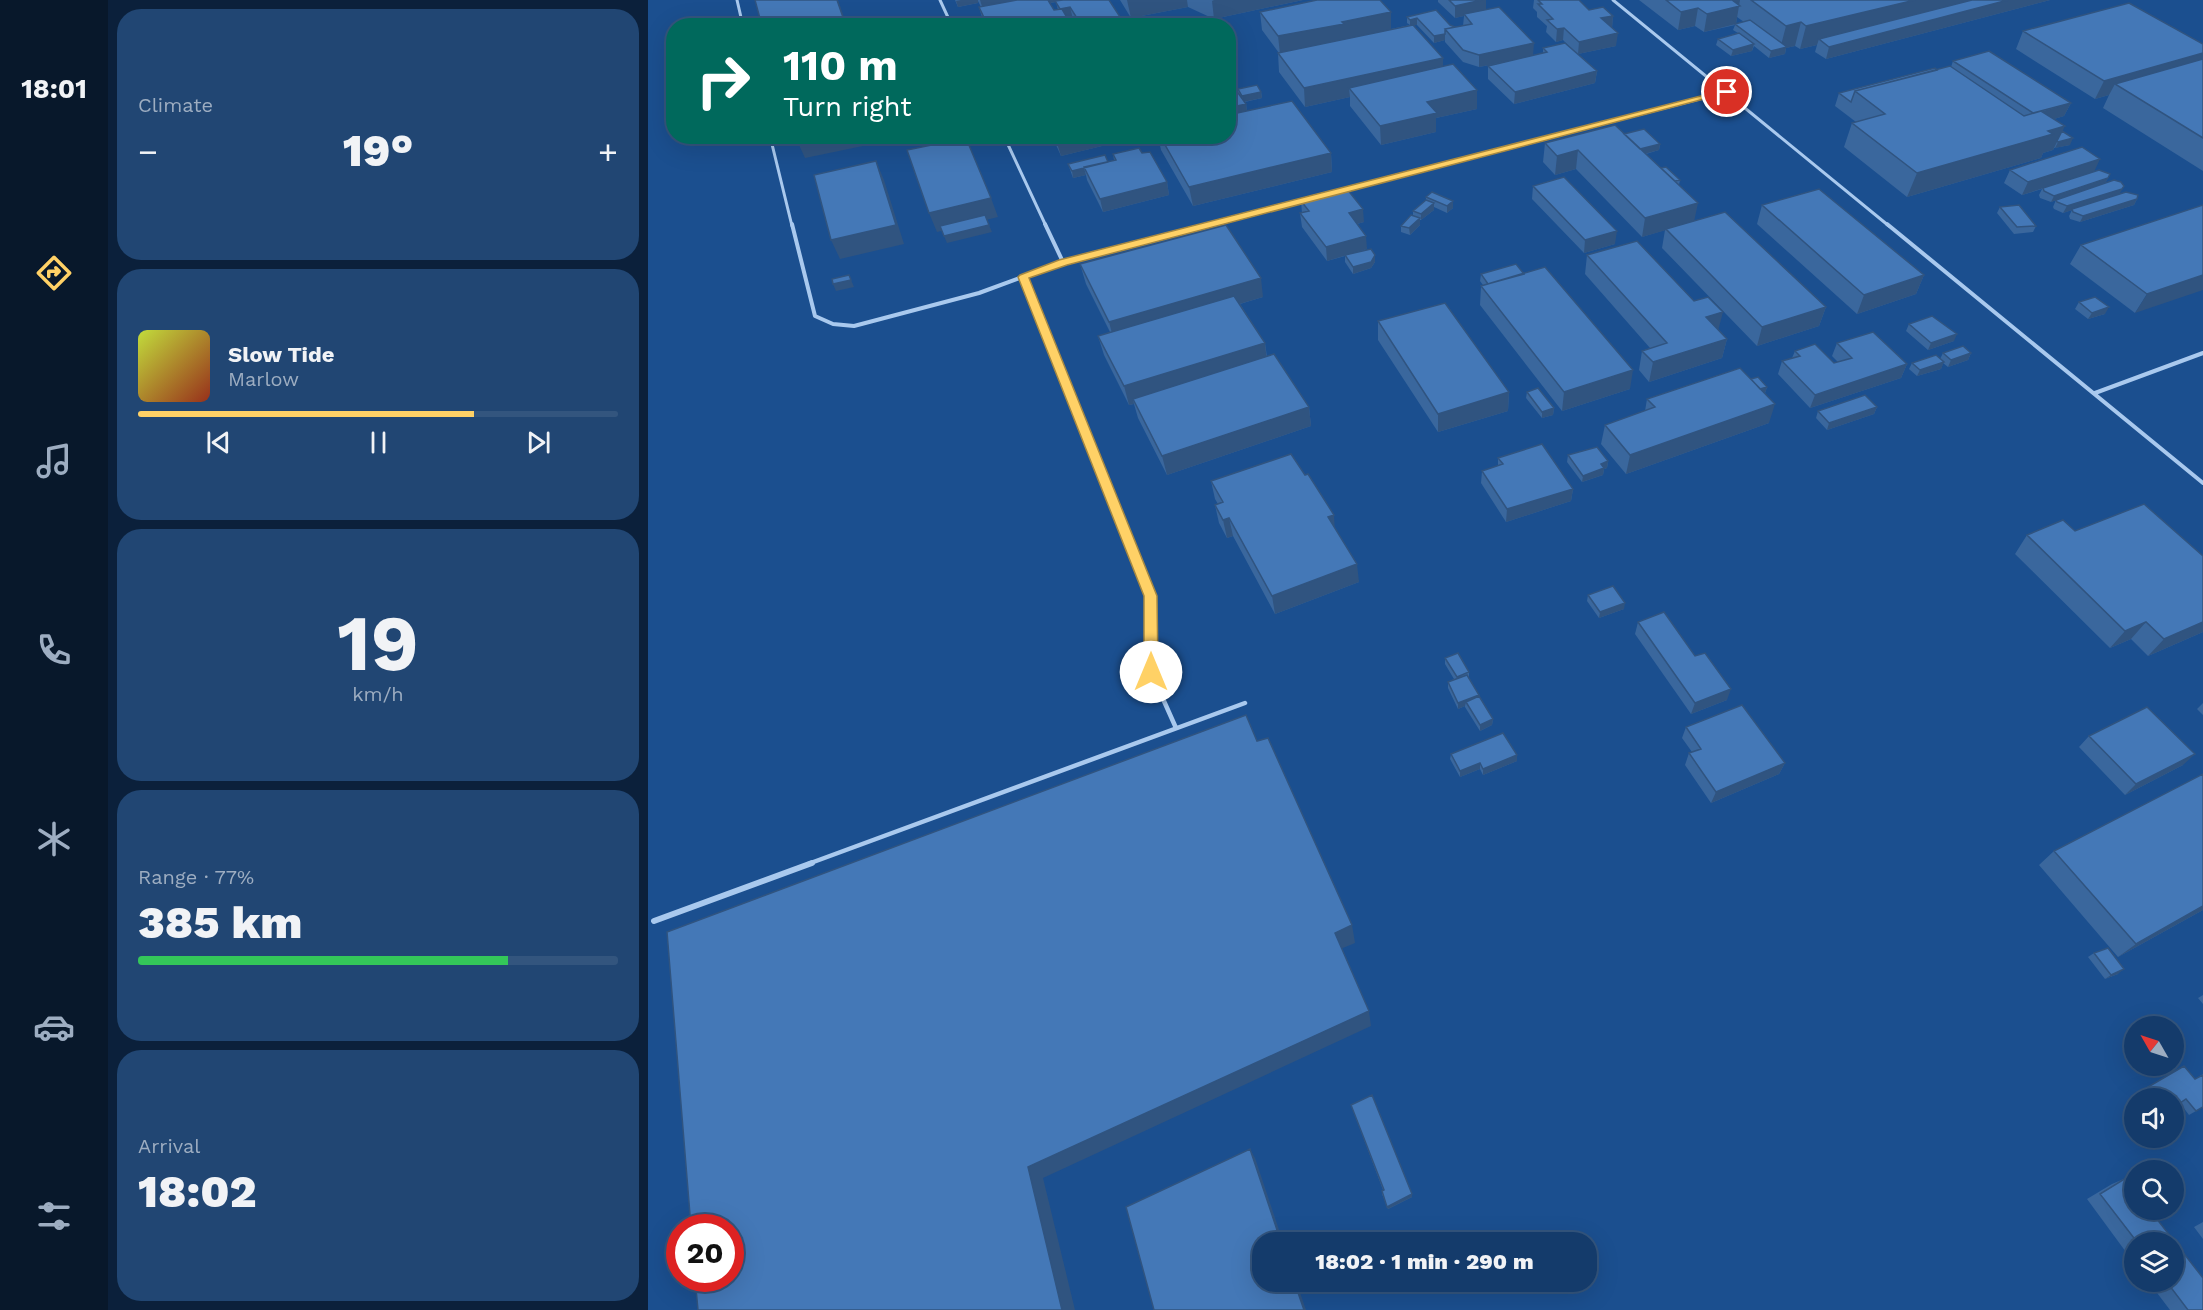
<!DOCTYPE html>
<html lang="en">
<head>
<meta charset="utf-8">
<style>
  :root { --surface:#143b6b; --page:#214673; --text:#f1f3f6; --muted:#9dadc1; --line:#33557e; --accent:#ffd166 }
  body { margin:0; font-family:"Work Sans",sans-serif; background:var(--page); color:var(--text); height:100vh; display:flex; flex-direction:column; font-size:22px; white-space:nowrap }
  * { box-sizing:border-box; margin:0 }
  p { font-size:20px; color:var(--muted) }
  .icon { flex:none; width:33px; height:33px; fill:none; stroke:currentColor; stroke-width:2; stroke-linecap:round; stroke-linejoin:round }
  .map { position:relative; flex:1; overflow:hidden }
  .sheet { display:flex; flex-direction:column; gap:9px; padding:9px; background:#0b203b; width:540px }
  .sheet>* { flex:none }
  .guide { position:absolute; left:18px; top:18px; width:570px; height:126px; border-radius:24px; box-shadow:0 6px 24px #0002,0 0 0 2px var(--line); background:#00695c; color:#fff; overflow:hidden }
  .needle { width:39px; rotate:309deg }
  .buttons { position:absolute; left:1476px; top:1016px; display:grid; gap:12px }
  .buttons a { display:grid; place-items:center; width:60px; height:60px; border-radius:50%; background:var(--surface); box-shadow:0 6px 24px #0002,0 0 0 2px var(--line); font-size:30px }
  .speed { position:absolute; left:18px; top:1214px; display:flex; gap:12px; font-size:30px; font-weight:700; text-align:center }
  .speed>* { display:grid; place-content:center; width:78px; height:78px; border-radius:50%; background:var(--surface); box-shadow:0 6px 24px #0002,0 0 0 2px var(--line); line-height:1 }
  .speed .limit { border:9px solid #d22; background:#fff; color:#111 }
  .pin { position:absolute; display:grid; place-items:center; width:51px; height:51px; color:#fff; margin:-26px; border:3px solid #fff; border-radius:50%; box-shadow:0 2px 6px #0007 }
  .me { position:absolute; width:66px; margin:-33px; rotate:0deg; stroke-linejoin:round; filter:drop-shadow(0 0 4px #0008) }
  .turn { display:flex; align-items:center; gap:21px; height:126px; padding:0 18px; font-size:27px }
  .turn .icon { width:78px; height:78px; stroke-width:2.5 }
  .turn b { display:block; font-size:42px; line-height:51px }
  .big { font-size:45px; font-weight:800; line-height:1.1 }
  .sheet .tile { flex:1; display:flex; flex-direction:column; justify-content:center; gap:9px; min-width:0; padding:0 21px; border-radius:24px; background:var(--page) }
  .sheet .dial { align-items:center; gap:0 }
  .dial b { font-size:78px; line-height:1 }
  .song { display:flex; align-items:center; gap:18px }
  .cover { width:72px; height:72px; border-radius:9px; background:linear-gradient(135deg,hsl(70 70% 55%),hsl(10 70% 35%)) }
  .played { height:6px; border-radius:3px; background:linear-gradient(90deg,var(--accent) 70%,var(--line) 70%) }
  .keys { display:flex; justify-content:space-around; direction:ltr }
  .heat { display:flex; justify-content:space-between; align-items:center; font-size:33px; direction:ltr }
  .charge { height:9px; border-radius:4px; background:linear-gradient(90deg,#34c759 77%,var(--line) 0) }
  .trip { position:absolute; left:604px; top:1232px; width:345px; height:60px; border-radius:24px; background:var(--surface); box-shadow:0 6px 24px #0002,0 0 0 2px var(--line); font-weight:800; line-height:60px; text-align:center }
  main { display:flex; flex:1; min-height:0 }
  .menu { display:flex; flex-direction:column; width:108px; justify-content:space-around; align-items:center; background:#08182b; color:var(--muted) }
  .menu .icon { width:42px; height:42px }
  .menu .active { color:var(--accent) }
  .menu b { font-size:27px; color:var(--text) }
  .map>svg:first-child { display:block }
</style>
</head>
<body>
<main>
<nav class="menu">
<b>18:01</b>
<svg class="icon active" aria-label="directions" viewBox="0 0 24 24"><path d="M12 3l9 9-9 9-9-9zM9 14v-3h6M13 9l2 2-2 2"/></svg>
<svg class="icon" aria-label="music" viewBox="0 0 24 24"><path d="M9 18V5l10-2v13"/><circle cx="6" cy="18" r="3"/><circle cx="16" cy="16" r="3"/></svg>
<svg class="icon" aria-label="phone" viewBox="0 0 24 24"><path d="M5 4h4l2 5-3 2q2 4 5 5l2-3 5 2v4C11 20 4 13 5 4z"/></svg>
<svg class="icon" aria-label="climate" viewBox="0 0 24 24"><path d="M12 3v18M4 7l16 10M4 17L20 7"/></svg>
<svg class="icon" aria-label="car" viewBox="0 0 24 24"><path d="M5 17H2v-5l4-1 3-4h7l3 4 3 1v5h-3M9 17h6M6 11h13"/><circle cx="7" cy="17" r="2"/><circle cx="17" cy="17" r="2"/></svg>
<svg class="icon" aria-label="filters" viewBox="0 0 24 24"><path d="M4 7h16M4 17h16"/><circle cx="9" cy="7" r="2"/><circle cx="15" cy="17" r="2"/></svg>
</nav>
<section class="sheet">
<div class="tile"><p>Climate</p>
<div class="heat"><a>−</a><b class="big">19°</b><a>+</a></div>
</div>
<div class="tile">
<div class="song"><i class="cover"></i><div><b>Slow Tide</b><p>Marlow</p></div></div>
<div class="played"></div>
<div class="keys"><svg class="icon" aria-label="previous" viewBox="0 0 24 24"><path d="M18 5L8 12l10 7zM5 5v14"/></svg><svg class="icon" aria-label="pause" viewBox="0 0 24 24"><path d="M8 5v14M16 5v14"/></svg><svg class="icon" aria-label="next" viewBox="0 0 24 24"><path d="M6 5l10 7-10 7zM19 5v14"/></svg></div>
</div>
<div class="tile dial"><b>19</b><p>km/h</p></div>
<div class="tile"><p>Range · 77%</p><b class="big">385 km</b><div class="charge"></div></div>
<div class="tile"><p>Arrival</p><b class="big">18:02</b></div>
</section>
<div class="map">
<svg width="1555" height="1310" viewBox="0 0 1555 1310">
  <rect width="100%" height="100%" fill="#1b4f8f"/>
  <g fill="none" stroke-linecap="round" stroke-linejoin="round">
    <path stroke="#a9c9ee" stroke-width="3" d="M89 0 95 26
      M292 0 304 26
      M965 0 1241 226
      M122 136 144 226
      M356 136 398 226
      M696 190 1079 92
      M557 226 662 199"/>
    <path stroke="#a9c9ee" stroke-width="4" d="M144 224 167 316 185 324 206 326 331 293 415 262 563 224
      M397 224 415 262
      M1239 224 1555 483
      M376 277 468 509
      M1447 393 1555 353"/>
    <path stroke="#a9c9ee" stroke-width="4.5" d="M468 507 503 596V672L528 728
      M160 864 597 703"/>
    <path stroke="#a9c9ee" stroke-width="6" d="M6 921 164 863"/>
  </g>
  <path fill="#3a679d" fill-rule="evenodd" d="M307 0H461L478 26H429L425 19 421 20 424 26H337L333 14 331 7H333L330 1V3L310 7ZM408 2 410 10H406L402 3Z
    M472 0H655L566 19 540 7 483 18Z
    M790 0H838V10L885 55 895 53V48L927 52 915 40 908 42 898 32 899 26 889 17V12L885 8 886 0H931L941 10 965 16 964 28 968 46 930 54 949 71 947 83 866 104 840 79V66L863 61 831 67 815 62 797 42V40L786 43 769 25H766L795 66 829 109 788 118V132L733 145 702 106V97L657 107 631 72 630 53H631L614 30 612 12 743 29 762 25 759 23V17L802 25 807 27 815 26 816 16 807 18 790 2Z
    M991 0H1402L1178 59 1167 52 1169 45 1152 49 1147 46 1138 48 1137 54 1121 58 1106 46 1104 51 1083 56 1068 45 1070 39 1090 33 1085 30 1087 25 1056 32 1047 26 1030 30ZM1089 17 1096 22 1088 24Z
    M1375 31 1555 44V171L1455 108 1461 95 1447 99 1368 49Z
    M1305 61 1423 103 1416 116 1406 119 1414 131 1422 145 1406 148 1405 150 1395 153 1393 158 1259 197 1196 147 1204 123 1208 122 1187 106 1191 93 1303 67Z
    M590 89 613 92 614 98 597 102 598 104 599 111 683 153 684 172 545 206 513 150 510 136H580L590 92Z
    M976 134 1012 144 1011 150 998 154 1013 168 1032 180 1031 185 1046 221 1178 307 1171 326 1109 346 1014 248 1017 230 994 237 928 169 907 175 895 162 897 143Z
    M404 136H452L454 146 413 156Z
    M494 153 519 182 521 195 455 212 439 180 438 175 425 178 420 164 460 162 466 160 465 154Z
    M1362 170 1446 171 1460 178 1457 183 1472 193 1489 199 1486 205 1432 222 1422 219 1421 216 1424 210 1415 213 1406 209 1405 207 1408 200 1403 202 1392 198 1391 195 1394 189 1374 195 1356 183Z
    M885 186 967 244 936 253 884 199Z
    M778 197 805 208 799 213 786 207V210L773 220H772V225L762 235 753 232V226L765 216V211L778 201Z
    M653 201 716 222 709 224 719 249 703 254 727 262 723 268 705 274 697 262V256L679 261 654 227 652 213H654Z
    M1114 205 1276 275 1268 294 1209 314 1109 224Z
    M1555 205 1487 313 1422 264 1433 245Z
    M1352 207 1388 226 1385 232 1366 234 1349 213Z
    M939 255 1070 330 1079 339 1074 358 1001 382 991 370 994 351 1002 348 937 274Z
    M432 264 615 297 592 304 617 343 619 357 661 407 663 426 519 475 490 418 486 404 481 405 456 355 450 336 462 332 438 284Z
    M833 274H876L982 389 914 411 832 305 833 286 835 285 832 281Z
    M1431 302 1457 314 1440 319 1427 309Z
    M730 321 861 392 860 411 790 432 730 340Z
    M1261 324 1306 341 1280 350 1258 331Z
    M1189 343 1259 364 1253 378 1162 408 1130 374 1134 361 1144 358 1147 351 1186 363 1190 362 1184 356Z
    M1295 353H1323L1320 360 1300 367 1295 363 1293 369 1269 376 1261 369 1264 363 1292 359Z
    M1103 379 1119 387 1117 393 1121 423 978 474 953 444 957 425 997 411 999 399Z
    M879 392 906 408 905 415 894 418 878 398Z
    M1229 407 1226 414 1179 430 1168 418 1170 411Z
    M920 455 960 461 959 468 956 469 955 475 934 482 919 462Z
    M850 458 925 489 923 501 858 522 833 483 834 471 850 466Z
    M563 481 687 528 711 582 627 614 585 536 579 538 571 523 567 505 570 504 567 499Z
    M1427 531 1555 556V632L1500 656 1483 639 1462 648 1367 554 1379 535Z
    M940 595 976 609 951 618 939 601Z
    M990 622 1079 700 1043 714 987 634Z
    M797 658 821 672V678L831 695V697L845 719 844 725 832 731 817 707V706L810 709 800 688V682L806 679 797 664Z
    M1555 703V715L1549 709Z
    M1038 727 1137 763 1131 774 1063 803 1037 765 1041 753 1044 752 1034 738Z
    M1441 736 1535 765 1477 795 1431 747Z
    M803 754 869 761 835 775 832 769 812 777 802 759Z
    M1555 774V910L1470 957 1391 865 1406 851Z
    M1446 953 1470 974 1457 979 1440 957Z
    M1555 995V1004L1550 998Z
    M1528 1070 1547 1079 1555 1074V1107L1541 1115 1532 1103 1526 1098H1499L1493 1091Z
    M703 1105 764 1197 740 1209 734 1194V1191L735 1190Z
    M1478 1178 1486 1190V1209H1501L1555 1278V1310H1522L1500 1281H1526V1242H1486V1263L1439 1199 1464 1184Z
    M1555 1222V1239L1546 1227Z"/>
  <path fill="#305480" d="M189 0H190L199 26H198Z
    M313 0H330V3L310 7 308 1Z
    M332 0H412V1L337 16Z
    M479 0H539L540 7 483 18Z
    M566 0H655L566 19 564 1Z
    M834 0H838V11L816 14V16L807 18V6Z
    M1084 0H1092L1088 24 1056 32 1059 14Z
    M1267 0H1354L1171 39 1169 45 1152 49 1158 26Z
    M1360 0H1402L1178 59 1181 47Z
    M422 7 425 19 415 21 412 9Z
    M1050 8 1047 26 1030 30 1033 12Z
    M743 12V30L632 54 630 36Z
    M965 16 964 28 953 18Z
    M769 18V25L762 26V20Z
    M1153 22 1147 46 1138 48 1137 54 1121 58 1123 51 1132 49 1138 26Z
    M916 28 915 40 908 42 909 29Z
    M970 33 968 46 930 54 931 42Z
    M797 34V40L786 43V36Z
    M886 43 885 56 831 67V55Z
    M1106 44 1104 51 1083 56 1085 50Z
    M1555 53V58L1548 71 1467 84 1461 95 1447 99 1456 81Z
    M795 58V76L701 88 702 97 657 107 656 88Z
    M949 71 947 83 866 104 867 92Z
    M829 90V109L788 118V132L733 145 732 126 779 102Z
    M613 92 614 98 595 102 594 96Z
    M1423 103 1416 116 1380 127 1385 114Z
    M598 104 600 117 580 121V108Z
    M1417 126 1405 150 1395 153 1393 158 1259 197 1269 173Z
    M191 136H213L215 146 157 158 151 145Z
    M437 136H452L454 146 413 156 409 143Z
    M469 136H497L471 143Z
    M1425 138 1422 145 1407 148 1410 142Z
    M1012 144 1011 150 985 157 986 151Z
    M930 150 928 169 907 175 909 156Z
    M683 153 684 172 545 206 541 187Z
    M1452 159 1446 172 1374 195 1380 182Z
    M228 161 236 180 256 244 192 259 183 240Z
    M436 168 438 175 425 178 424 171Z
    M1460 178 1457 184 1403 202 1406 196Z
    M519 182 521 195 455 212 452 199Z
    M1476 186 1471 195 1415 213 1419 206Z
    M343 198 350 217 289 232 281 213Z
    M1489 199 1486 205 1432 222 1435 216Z
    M805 201V208L799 213V206Z
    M786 203V210L773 220V214Z
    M1050 203 1046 222 994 237 997 218Z
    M715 209 716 222 701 226V213Z
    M772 218V225L762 235 761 228Z
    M341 225 344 232 299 243 296 236Z
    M969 231 967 244 936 253 937 240Z
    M718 236 719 249 679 261 678 247Z
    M727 255V262L723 268 705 274V267Z
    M201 275 206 287 188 291 185 284Z
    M1276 275 1268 294 1209 314 1216 295Z
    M1555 275V290L1487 313 1499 294Z
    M613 278 615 297 466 341 461 322Z
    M1178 307 1171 326 1109 346 1114 327Z
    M1461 307 1457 314 1440 319 1444 313Z
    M1075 312 1070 331 1058 317Z
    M1309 334 1306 341 1280 350 1283 343Z
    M1079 339 1074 358 1001 382 1005 362Z
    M617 343 619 362 485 399 486 404 481 405 476 386Z
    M1323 353 1320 360 1300 367 1303 360Z
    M1296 362 1293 369 1269 376 1272 370Z
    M1259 364 1253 378 1162 408 1167 395Z
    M985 370 982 389 914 411 916 392Z
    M1119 387 1117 393 1107 391Z
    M861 392 860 411 790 432V414Z
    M1127 404 1121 423 978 474 982 455Z
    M661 407 663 426 519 475 514 456Z
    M1229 407 1226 414 1179 430 1181 423Z
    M906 408 905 415 894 418V412Z
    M960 461 959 468 956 469 955 475 934 482 935 476 953 464Z
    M925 489 923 501 858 522 859 509Z
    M686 515 687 533 680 517Z
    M581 518 585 536 579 538 575 520Z
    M709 564 711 582 627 614 624 596Z
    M977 603 976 609 951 618 952 612Z
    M1498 622 1483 639 1462 648 1477 631Z
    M1555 622V632L1500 656 1516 639Z
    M1083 689 1079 700 1043 714 1047 703Z
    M831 695V701L818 702 817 706 810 709V703Z
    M845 719 844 725 832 731V725Z
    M1547 754 1535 765 1477 795 1488 784Z
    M869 755V761L835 775V769Z
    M832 763V769L812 777V771Z
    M1137 763 1131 774 1063 803 1068 792Z
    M1555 906V910L1470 957 1488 944Z
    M704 925 707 943 690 950 687 933Z
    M1476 969 1470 974 1457 979 1463 975Z
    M721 1011 723 1026 395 1178 427 1310H414L380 1167Z
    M602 1149 607 1158 635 1242H633Z
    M764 1194V1197L740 1209 739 1207Z
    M646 1281H648L658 1310H656Z"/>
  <path fill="#4478b7" stroke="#305480" stroke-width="1.5" d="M107 0H189L198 26H114Z
    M369 0H400L406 10 414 9 424 26H340L331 7Z
    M415 0H461L478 26H434L422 7 412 9 407 1Z
    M669 0H732L743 12 694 22 696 24 630 36 612 12Z
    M801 0H834L807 6Z
    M890 0H931L941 10 955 7 965 16 953 18 970 33 931 42 916 28 909 29 899 20 905 19 890 4H894Z
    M1018 0H1084L1092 6 1059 14 1050 8 1033 12Z
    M1103 0H1267L1158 26 1153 22 1138 26Z
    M1324 0H1360L1181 47 1171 39Z
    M1481 3 1555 44V53L1456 81 1375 31Z
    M851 7 886 43 831 55 815 50 797 29 824 24 816 14Z
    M788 10 802 25 807 27 797 29V34L786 36 769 18 762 20 759 17Z
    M1102 20 1139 47 1123 51 1087 24Z
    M765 25 795 58 656 88 630 53Z
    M1091 33 1106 44 1085 50 1070 39Z
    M917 43 949 71 867 92 840 66 899 52 895 48Z
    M1341 51 1423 103 1385 113 1305 61Z
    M1555 59V138L1467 84Z
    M805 64 829 90 779 102 789 113 732 126 701 88Z
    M1302 66 1376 116 1393 111 1417 126 1400 131 1405 134 1269 173 1204 123 1237 114 1207 91Z
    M1287 68 1289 70 1207 91 1203 102 1191 93Z
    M580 79 598 104 580 108Z
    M609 85 613 92 594 96 590 89Z
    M644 101 683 153 541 187 512 136H580V115Z
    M967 125 1050 203 997 218 930 150 909 156 897 143Z
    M996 129 1012 144 992 149 976 134Z
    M1414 131 1425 138 1410 142 1409 141Z
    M149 136H191L151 145Z
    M406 136H437L409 143Z
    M318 138 343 198 281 213 259 150Z
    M1434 147 1452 159 1380 182 1362 170Z
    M491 148 494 153 502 152 519 182 452 199 436 167 468 160 465 154Z
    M457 155 460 162 424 171 420 164Z
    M228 161 248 225 183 240 166 175Z
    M1018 167 1032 180 1027 181 1013 168Z
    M1451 170 1462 174 1460 178 1406 196 1396 191 1395 188Z
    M916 177 969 231 937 240 885 186Z
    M1466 180 1473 182 1476 186 1474 189 1419 206 1409 202 1408 200Z
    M699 189 715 209 701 213 718 236 678 247 652 213 661 211 653 201Z
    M1171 189 1276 275 1216 295 1114 205Z
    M784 192 805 201 799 206 778 197Z
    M1478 192 1490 195 1489 199 1435 216 1425 212 1424 209Z
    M778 200 786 203 773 214 765 211Z
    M1371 205 1388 226 1369 227 1352 207Z
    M1555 205V275L1499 294 1433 245Z
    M1077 212 1178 307 1114 327 1018 229Z
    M337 215 341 225 296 236 292 226Z
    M763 215 772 218 761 228 753 226Z
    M578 225 613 278 461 322 432 264Z
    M989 241 1046 301 1060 297 1075 312 1058 317 1079 339 1005 362 994 351 1019 343 939 255Z
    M723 249 727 255 723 262 705 267 697 255Z
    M868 264 876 274 840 284 833 274Z
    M897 267 985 370 916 392 833 286Z
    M201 275 203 280 185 284 184 279Z
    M586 296 617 343 476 386 450 336Z
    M1447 297 1461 307 1444 313 1431 302Z
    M797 303 861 392 790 414 730 321Z
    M1284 316 1309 334 1283 343 1261 324Z
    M1225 332 1259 364 1167 395 1134 361 1152 356 1147 351 1167 344 1186 363 1204 358 1189 343Z
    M1315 346 1323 353 1303 360 1295 353Z
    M626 354 661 407 514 456 485 399Z
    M1288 355 1296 362 1272 370 1264 363Z
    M1092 368 1127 404 982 455 957 425 1007 407 999 399Z
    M1110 377 1119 387 1112 389 1103 379Z
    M890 388 906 408 894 412 879 392Z
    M1217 395 1229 407 1181 423 1170 411Z
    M894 444 925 489 859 509 834 471 855 464 850 458Z
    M949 447 960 461 953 464 956 468 935 476 920 455Z
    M643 454 657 475 660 474 686 515 680 517 709 564 624 596 581 518 575 520 567 505 575 502 563 481Z
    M1496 504 1555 556V622L1516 639 1498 622 1477 631 1379 535 1415 520 1427 531Z
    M965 586 977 603 952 612 940 595Z
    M1016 612 1047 656 1057 653 1083 689 1047 703 990 622Z
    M810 653 821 672 809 677 797 658Z
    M819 675 831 695 810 703 800 682Z
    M831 696 845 719 832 725 818 702Z
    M1094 705 1137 763 1068 792 1041 753 1053 749 1038 727Z
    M1499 707 1547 754 1488 784 1441 736Z
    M598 715 609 741 620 738 704 925 687 933 721 1011 380 1167 414 1310H50L47 1278H82V1227H43L19 932Z
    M855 733 869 755 835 769 832 763 812 771 803 754Z
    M1555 774V906L1488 944 1406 851Z
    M1460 948 1476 969 1463 975 1446 953Z
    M1536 1066 1547 1079 1555 1075V1107L1548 1111 1538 1099 1526 1107V1098H1509L1500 1087Z
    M724 1095 764 1194 739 1207 734 1191 736 1190 703 1105Z
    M602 1149 633 1242H615V1281H646L656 1310H506L478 1207Z
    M1478 1178 1486 1190V1209H1501L1555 1278V1310H1540L1518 1281H1526V1242H1489L1452 1194Z"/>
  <path fill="#ffd166" stroke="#a68842" stroke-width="1.5" d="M1076 90 1083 92 419 265 381 278 509 596 510 672 508 676H498L496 672V596L370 277 372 275 411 260Z"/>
</svg>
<div class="buttons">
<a><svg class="needle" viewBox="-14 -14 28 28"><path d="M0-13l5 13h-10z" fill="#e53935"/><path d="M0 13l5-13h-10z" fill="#9dadc1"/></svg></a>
<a><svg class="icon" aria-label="sound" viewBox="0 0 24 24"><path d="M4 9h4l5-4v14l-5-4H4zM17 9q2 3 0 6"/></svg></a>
<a><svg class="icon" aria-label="search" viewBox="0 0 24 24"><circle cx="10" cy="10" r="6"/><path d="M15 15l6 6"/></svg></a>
<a><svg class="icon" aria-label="layers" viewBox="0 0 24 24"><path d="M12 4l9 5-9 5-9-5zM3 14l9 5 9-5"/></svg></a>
</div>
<div class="speed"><div class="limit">20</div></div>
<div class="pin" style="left:1079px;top:92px;background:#d93025"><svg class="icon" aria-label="arrive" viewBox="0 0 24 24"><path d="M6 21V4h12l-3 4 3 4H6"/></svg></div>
<svg class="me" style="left:503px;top:672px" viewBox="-20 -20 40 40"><circle r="19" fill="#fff"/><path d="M0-13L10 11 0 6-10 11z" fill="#ffd166"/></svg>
<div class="trip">18:02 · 1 min · 290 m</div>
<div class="guide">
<div class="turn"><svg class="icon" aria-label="right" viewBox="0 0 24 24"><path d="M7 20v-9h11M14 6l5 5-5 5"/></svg><div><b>110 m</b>Turn right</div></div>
</div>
</div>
</main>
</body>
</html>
